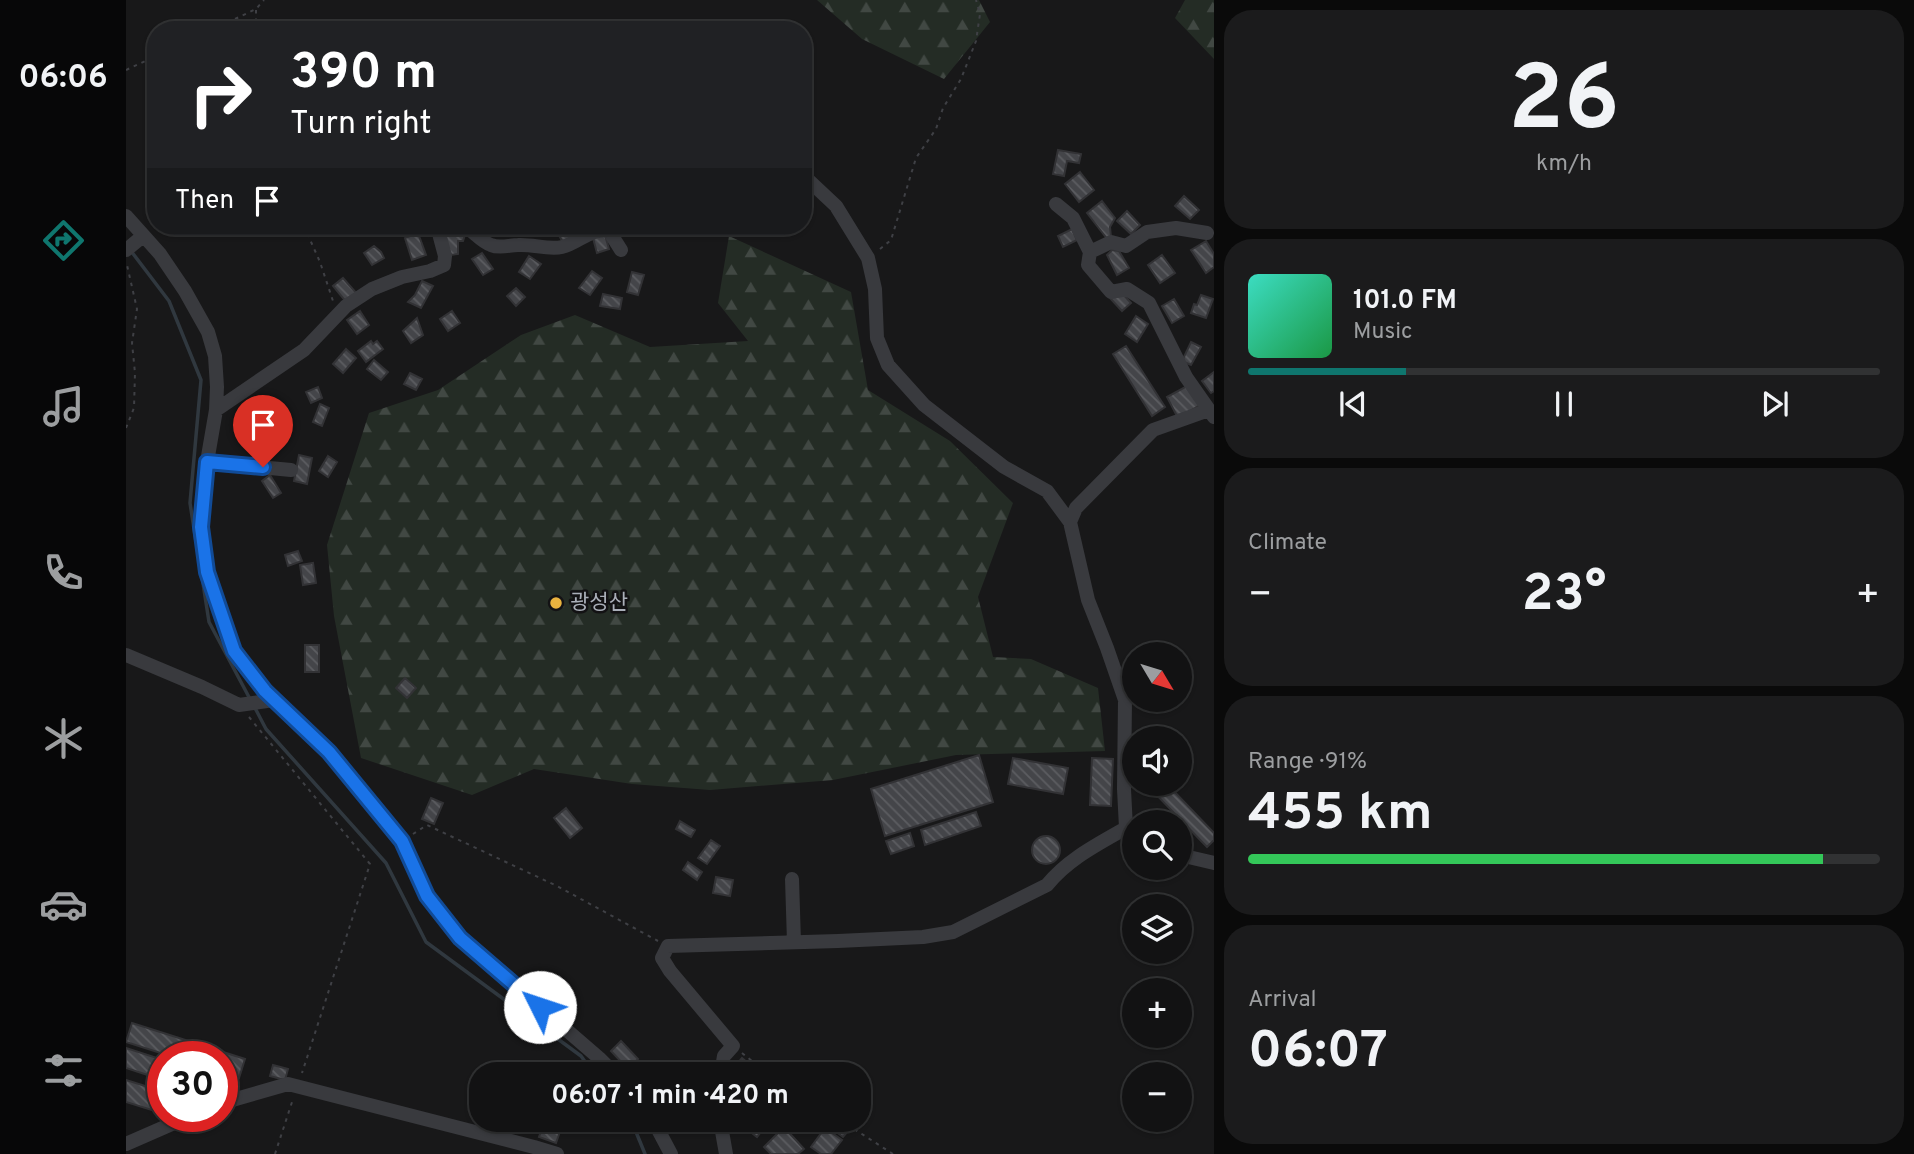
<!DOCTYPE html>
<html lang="en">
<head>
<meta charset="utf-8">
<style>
  :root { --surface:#121213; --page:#1b1b1c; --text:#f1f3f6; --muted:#9c9ea0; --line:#313233; --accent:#0f766e }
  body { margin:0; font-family:Overpass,"Noto Sans KR",sans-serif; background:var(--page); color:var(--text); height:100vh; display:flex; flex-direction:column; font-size:26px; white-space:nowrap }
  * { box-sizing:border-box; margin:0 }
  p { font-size:23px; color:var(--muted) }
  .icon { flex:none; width:38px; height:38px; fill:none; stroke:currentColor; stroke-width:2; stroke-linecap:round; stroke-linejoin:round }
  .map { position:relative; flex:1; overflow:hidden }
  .details { display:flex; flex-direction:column; gap:10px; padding:10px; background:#0a0a0a; width:700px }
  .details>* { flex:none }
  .top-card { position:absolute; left:21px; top:21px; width:665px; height:214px; border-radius:28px; box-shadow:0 2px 5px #0004,0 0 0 2px var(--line); background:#202124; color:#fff; overflow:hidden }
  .needle { width:46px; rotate:128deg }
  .buttons { position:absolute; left:996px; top:642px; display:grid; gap:14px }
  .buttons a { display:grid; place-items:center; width:70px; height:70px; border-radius:50%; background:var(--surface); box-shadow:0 2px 5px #0004,0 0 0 2px var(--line); font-size:35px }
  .speed { position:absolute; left:21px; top:1041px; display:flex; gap:14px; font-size:35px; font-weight:700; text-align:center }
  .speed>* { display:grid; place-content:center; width:91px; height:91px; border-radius:50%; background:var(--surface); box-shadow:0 2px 5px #0004,0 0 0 2px var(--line); line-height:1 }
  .speed .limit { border:10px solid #d22; background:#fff; color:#111 }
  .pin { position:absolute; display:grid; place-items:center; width:60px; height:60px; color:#fff; margin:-72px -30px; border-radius:50% 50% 50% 0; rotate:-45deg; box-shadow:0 0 7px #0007 }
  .pin .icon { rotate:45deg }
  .me { position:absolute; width:77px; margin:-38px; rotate:311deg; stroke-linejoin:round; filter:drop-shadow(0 0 5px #0008) }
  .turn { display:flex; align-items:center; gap:24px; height:147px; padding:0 28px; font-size:32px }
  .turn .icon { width:91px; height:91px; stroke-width:2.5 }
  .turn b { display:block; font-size:49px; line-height:60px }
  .then { display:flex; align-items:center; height:66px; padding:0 28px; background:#0003; gap:14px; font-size:26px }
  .big { font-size:52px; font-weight:700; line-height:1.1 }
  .details .widget { flex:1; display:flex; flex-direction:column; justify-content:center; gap:10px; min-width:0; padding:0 24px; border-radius:28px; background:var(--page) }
  .details .dial { align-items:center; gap:0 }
  .dial b { font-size:91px; line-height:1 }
  .song { display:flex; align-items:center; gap:21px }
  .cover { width:84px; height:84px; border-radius:10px; background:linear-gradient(135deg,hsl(170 70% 55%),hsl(140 70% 35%)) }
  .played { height:7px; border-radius:4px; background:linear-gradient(90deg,var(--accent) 25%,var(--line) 25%) }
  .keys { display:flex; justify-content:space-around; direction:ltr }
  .heat { display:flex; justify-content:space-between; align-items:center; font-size:38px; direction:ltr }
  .charge { height:10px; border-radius:5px; background:linear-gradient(90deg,#34c759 91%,var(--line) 0) }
  .trip { position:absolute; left:343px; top:1062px; width:402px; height:70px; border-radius:28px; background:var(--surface); box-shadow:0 2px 5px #0004,0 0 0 2px var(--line); font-weight:700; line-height:70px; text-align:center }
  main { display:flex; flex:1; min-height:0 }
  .menu { display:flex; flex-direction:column; width:126px; justify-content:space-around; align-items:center; background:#070708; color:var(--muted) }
  .menu .icon { width:49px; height:49px }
  .menu .active { color:var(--accent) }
  .menu b { font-size:32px; color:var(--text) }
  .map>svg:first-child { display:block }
</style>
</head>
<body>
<main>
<nav class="menu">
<b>06:06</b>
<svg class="icon active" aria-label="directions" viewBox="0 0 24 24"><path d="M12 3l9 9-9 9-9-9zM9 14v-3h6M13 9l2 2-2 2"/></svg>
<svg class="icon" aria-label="music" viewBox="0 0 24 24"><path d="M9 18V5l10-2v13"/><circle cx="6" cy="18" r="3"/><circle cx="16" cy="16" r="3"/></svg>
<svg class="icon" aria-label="phone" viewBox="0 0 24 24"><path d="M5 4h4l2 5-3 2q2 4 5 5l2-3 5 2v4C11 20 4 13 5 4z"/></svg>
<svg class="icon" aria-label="climate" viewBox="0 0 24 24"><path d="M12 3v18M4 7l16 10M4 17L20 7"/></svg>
<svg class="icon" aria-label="car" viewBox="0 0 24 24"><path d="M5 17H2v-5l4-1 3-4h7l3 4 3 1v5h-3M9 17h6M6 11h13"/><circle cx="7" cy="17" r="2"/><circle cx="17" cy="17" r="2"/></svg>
<svg class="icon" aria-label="filters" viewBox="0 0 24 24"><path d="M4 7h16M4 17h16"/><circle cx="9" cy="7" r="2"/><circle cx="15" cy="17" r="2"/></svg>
</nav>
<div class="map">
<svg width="1088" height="1154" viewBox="0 0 1088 1154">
  <defs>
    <pattern id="forest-firs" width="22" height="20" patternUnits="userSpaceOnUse" patternTransform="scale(1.75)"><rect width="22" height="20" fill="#242c25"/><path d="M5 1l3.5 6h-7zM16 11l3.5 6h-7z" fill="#414843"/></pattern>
    <pattern id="building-back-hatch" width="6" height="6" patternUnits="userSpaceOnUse" patternTransform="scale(1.75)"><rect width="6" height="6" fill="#444549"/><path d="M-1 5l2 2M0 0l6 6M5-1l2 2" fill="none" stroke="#5c5d61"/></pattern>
  </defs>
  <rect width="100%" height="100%" fill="#181819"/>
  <path fill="url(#forest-firs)" d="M691 0H853L864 22 818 79 736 39Z
    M1059 0H1088V59L1049 18Z
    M603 236 725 292 742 390 824 441 887 503 852 597 867 657 905 659 972 688 979 751 830 755 707 780 584 790 506 784 408 769 346 795 235 758 208 616 201 545 243 413 312 390 395 335 449 315 524 347 622 341 592 303Z"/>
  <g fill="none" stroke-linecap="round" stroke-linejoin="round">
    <path stroke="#30383f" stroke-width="3.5" d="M5 251 43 301 75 380 64 503 70 542
      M76 577 83 622 124 699
      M129 708 140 729 260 863 300 942 455 1056 468 1074
      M503 1120 508 1127 519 1154"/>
  </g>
  <path fill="url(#building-back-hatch)" stroke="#323235" stroke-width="2" d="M932 150 955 154 953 163 941 161 938 176 927 174Z
    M954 172 968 190 953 202 939 184Z
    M1058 196 1073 210 1064 219 1049 206Z
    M976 201 989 218 984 227 985 237 982 240 961 213Z
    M1001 211 1014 225 1005 234 991 221Z
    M431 226H439L447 238 438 244 428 227Z
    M946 229 951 240 937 247 932 236Z
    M324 230 339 235 337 241H332V254L325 255 318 238Z
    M292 233 300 255 286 260 279 238Z
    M479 235 483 249 471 253 467 238Z
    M1080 241 1088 254V267L1080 273 1065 250Z
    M248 246 255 252 258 258 246 265 238 253Z
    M986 250 993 251 1003 268 991 275 981 255Z
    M356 253 367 269 357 275 346 259Z
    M1036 255 1049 273 1034 283 1022 265Z
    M403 256 415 264 404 279 393 272Z
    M466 271 476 278 464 295 453 288Z
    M506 272 518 275 512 295 501 292Z
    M217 278 231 294 221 303 207 286Z
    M296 281 307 286 295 308 282 302 289 295Z
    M390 288 399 297 390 306 381 296Z
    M996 293 1005 303 996 311 983 297Z
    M477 294 496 298 494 309 474 306Z
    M1075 295 1087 299 1080 318 1065 313 1068 304 1071 305Z
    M1048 299 1058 316 1046 323 1036 306Z
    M234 311 243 325 231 334 221 320Z
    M326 311 334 323 322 331 314 319Z
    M1010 316 1022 324 1011 342 999 334Z
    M291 318 297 335 285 343 277 331Z
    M245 341 247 344 251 341 257 349 240 362 232 351Z
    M1065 342 1075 347 1065 365 1056 361Z
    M1000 346 1039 407 1026 416 987 354Z
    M220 349 230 358 217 373 207 364Z
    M248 360 262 372 255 380 241 369Z
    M1088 372V391L1085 393 1076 381Z
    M284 373 296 379 290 390 278 384Z
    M1061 386 1074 405 1052 418 1041 397Z
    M192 387 196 398 185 403 180 392Z
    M194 404 203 408 196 426 187 422Z
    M173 455 186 458 181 484 168 481Z
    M202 456 211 462 202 477 193 471Z
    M144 475 155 493 147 498 136 481Z
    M172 551 176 561 162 566 159 555Z
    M187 563 190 583 177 585 174 565Z
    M179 645H193V672H179Z
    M279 678 290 688 281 698 270 688Z
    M853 755 867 802 759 836 745 789Z
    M887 758 942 768 937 794 882 784Z
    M966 758 987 759 985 806 964 805Z
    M1020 784H1041L1088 833V840L1081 847Z
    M305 798 317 803 308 824 296 819Z
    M440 808 456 828 444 838 428 818Z
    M850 812 855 826 799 845 795 830Z
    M554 821 569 830 565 837 550 829Z
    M784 833 788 846 765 854 760 841Z
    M906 850a14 14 0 1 1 28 0a14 14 0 1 1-28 0Z
    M585 840 594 846 581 864 572 858Z
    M562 862 576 872 571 880 557 870Z
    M590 877 607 880 604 896 587 893Z
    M6 1023 119 1059 113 1078 96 1073V1057H47L0 1042Z
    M495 1041 512 1059 502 1069 485 1051Z
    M0 1048 37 1060V1080L0 1068Z
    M616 1058 634 1073 633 1074H603Z
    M147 1065 162 1069 159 1080 144 1076Z
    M0 1080 35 1091 29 1111 0 1102Z
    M419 1120H438L430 1143 413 1137Z
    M445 1120H466L461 1131 444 1125Z
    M619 1120H644L631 1137 622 1130 626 1126Z
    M704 1120H710L723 1130 717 1137 701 1125Z
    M658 1127 678 1149 672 1154H645L638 1147Z
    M699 1128 716 1140 705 1154H695L685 1147Z"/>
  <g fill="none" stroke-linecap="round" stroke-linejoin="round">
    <path stroke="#3f4045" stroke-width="2" stroke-dasharray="3.5 5" stroke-linecap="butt" d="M130 10V30
      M86 30 130 9 138 0
      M0 70 30 56
      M178 226 194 262 207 301
      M754 249 765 240 790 158 810 129 817 108 835 79 850 41 854 14 850 0
      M0 428 8 408 9 373 6 343 11 309 1 265
      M123 717 244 864 176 1073
      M287 834 301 825 431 886 532 941
      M616 1053 642 1074
      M714 1120 767 1154
      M149 1154 167 1099"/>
    <path stroke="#393a3e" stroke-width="14" d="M677 175 710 206 742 258 749 289 751 338 762 365 798 405 878 467 921 491 944 522 962 600 981 648 999 700 998 789 1000 828
      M930 204 947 218 964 252 962 265 985 292 1001 289 1023 303 1060 377 1088 417
      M0 216 34 254 59 291 82 332 89 356 91 387 90 410 81 462 75 527 81 572 108 651 139 691 203 752 276 841 301 896 334 938 473 1058 489 1074
      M338 226C348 231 354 241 365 245 374 249 383 245 392 245 407 244 422 250 436 247 453 243 465 227 483 231L495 250
      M0 250 17 236
      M964 252 985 242 1000 246 1021 232 1050 228 1081 233
      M90 410 178 350 220 306 246 289 276 277 304 271 318 265 319 256 311 226
      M81 462 165 470
      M944 522 950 508 1027 430 1083 410
      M0 655 76 687 113 705 148 700
      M1054 855 1088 863
      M666 879 668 942
      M595 1074 598 1056 607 1046 544 971 536 958 542 946 712 941 797 937 827 932 921 885C942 859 972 844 1000 828
      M96 1103 162 1084 408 1147 431 1154
      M527 1120 545 1154
      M594 1120 600 1154
      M0 1144 64 1116"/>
  </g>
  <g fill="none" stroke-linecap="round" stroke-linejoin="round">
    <g stroke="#114b97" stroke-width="18">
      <path id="route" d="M137 467 81 462 75 527 81 572 108 651 139 691 203 752 276 841 301 896 334 938 414 1007"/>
    </g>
    <use href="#route" stroke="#1a73e8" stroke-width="12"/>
  </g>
  <circle fill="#eab33f" stroke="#131214" stroke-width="2.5" cx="430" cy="603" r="7"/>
  <g text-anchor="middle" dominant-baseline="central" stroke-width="5" stroke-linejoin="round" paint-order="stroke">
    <g font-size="21" fill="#aaafb9" stroke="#131214" text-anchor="start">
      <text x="444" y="603">광성산</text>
    </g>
  </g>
</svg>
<div class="buttons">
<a><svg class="needle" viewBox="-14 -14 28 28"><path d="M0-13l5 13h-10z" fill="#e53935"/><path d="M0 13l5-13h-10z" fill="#9c9ea0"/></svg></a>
<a><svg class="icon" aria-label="sound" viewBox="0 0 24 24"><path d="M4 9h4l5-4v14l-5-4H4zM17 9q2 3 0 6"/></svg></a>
<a><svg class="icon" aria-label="search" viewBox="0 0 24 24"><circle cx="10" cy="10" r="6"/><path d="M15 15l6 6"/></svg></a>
<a><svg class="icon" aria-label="layers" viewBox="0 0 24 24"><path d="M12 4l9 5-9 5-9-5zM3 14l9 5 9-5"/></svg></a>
<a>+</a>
<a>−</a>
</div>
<div class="speed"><div class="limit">30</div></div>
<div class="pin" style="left:137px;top:467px;background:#d93025"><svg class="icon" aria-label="arrive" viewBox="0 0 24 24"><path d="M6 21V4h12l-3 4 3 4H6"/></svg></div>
<svg class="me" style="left:414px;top:1007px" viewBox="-20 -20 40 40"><circle r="19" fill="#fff"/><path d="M0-13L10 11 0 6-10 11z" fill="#1a73e8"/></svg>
<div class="trip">06:07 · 1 min · 420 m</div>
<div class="top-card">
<div class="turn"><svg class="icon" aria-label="right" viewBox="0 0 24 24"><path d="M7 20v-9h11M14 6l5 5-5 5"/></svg><div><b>390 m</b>Turn right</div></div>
<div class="then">Then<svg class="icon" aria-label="arrive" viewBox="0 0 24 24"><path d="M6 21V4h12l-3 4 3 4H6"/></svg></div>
</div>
</div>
<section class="details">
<div class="widget dial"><b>26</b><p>km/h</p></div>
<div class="widget">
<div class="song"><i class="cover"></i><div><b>101.0 FM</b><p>Music</p></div></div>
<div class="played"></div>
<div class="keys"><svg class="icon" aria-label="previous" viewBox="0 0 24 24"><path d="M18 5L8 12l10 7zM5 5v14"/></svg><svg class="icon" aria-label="pause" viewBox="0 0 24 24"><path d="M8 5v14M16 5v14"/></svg><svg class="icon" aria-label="next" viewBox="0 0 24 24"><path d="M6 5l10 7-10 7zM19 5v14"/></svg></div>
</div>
<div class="widget"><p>Climate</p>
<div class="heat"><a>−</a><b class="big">23°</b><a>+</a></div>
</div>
<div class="widget"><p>Range · 91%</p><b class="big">455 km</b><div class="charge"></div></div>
<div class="widget"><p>Arrival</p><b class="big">06:07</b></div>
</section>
</main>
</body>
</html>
